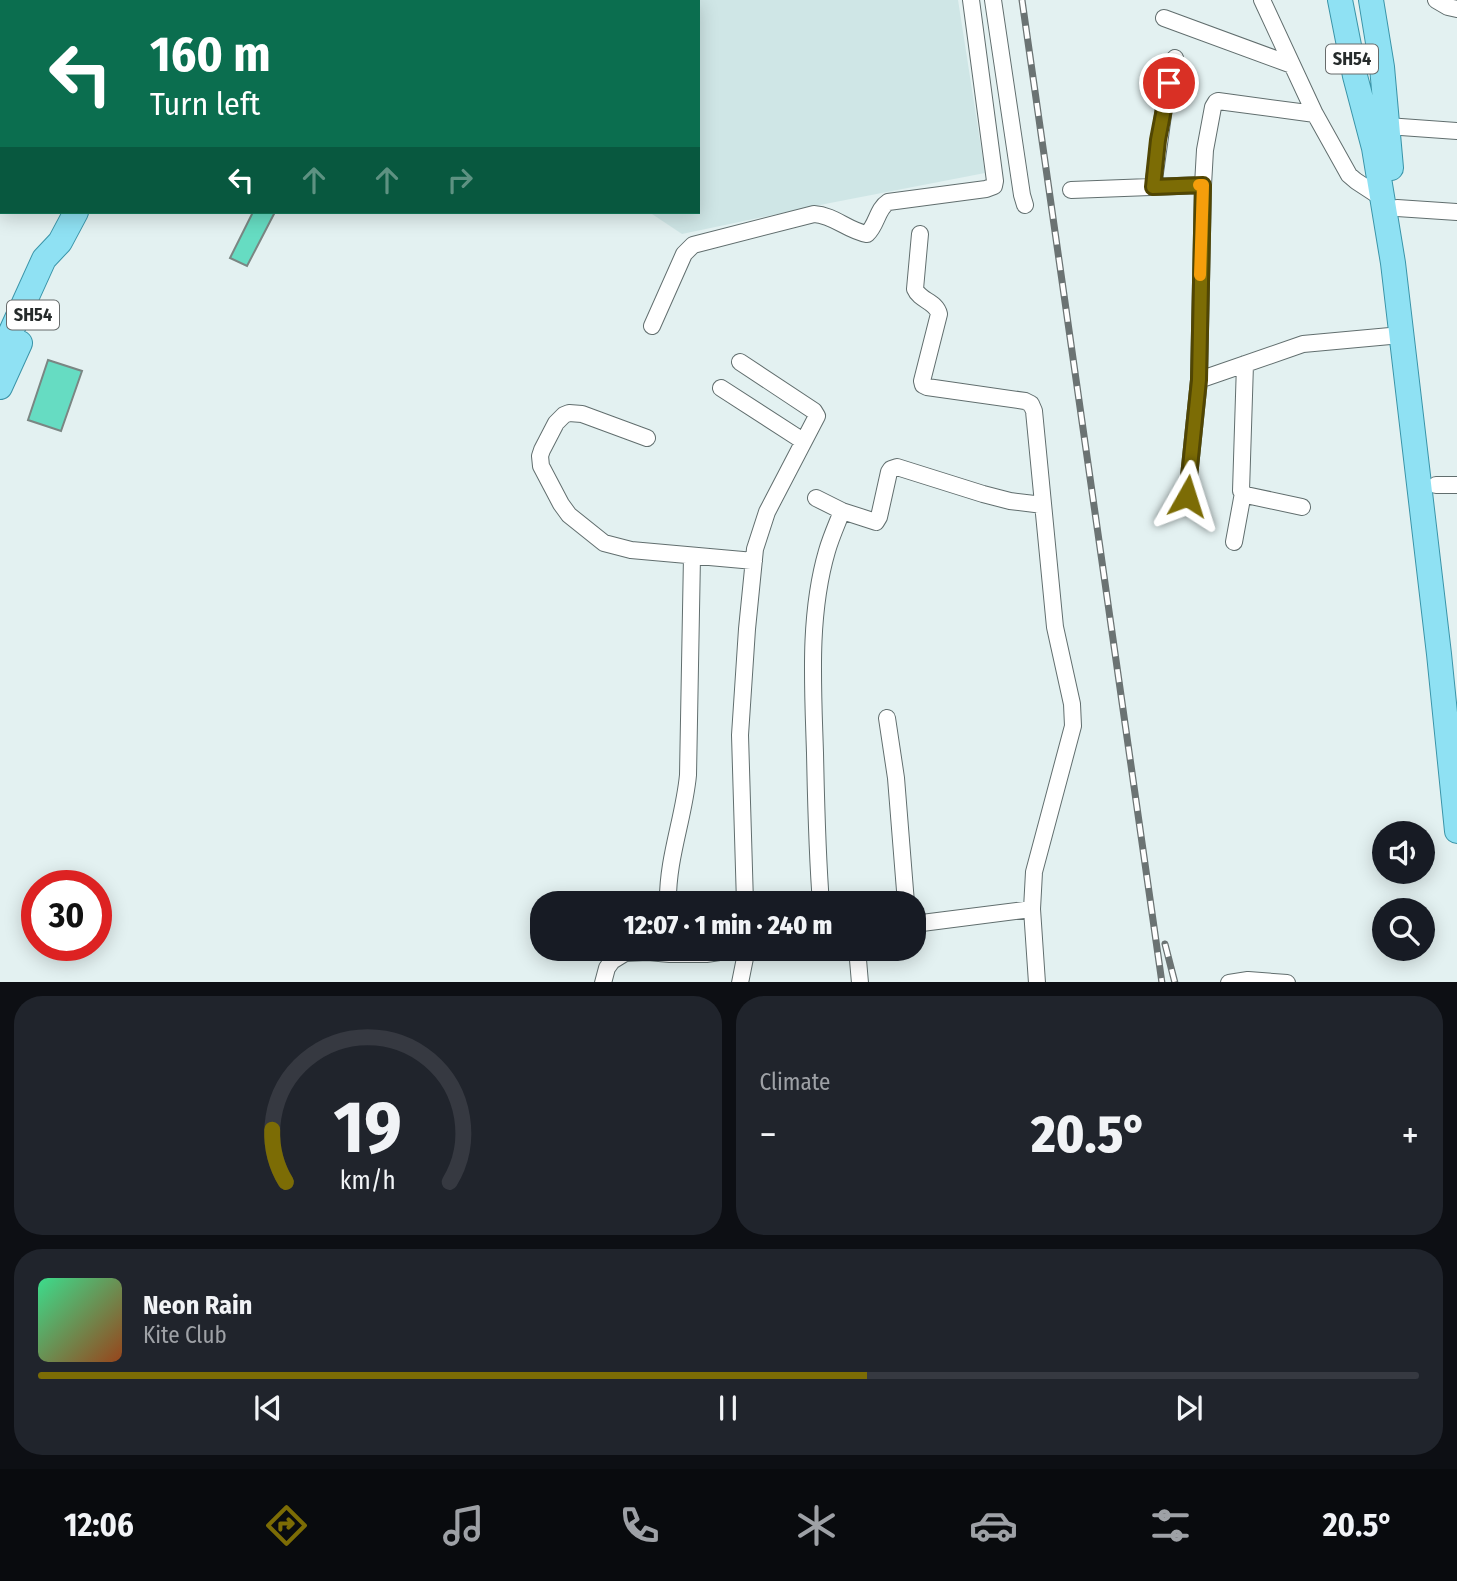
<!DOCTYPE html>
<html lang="en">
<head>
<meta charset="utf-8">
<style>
  :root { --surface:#171b24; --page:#20242c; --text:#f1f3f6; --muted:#9ea1a6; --line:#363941; --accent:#7c6c05 }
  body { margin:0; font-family:"Fira Sans Condensed",sans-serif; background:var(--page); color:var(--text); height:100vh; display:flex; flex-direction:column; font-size:26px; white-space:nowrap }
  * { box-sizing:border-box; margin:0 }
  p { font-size:23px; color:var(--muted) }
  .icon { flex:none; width:38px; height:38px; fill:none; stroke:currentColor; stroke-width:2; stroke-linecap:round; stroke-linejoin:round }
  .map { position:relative; height:982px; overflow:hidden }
  .panel { display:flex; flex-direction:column; gap:14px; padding:14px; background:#0d0f14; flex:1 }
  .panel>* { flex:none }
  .hud { position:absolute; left:0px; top:0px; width:700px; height:214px; box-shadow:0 4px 18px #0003; background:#0b6e4f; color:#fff; overflow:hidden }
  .tools { position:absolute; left:1372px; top:821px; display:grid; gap:14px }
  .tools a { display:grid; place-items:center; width:63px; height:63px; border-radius:50%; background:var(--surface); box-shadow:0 4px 18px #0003; font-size:35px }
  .speed { position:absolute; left:21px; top:870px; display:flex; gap:14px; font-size:35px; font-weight:700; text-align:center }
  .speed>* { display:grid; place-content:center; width:91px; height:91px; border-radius:50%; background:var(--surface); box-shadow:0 4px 18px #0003; line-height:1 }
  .speed .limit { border:10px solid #d22; background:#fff; color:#111 }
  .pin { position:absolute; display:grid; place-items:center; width:60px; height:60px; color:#fff; margin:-30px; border:4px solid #fff; border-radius:50%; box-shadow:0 2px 7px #0007 }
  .me { position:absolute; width:77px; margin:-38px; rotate:6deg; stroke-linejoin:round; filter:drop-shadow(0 0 5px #0008) }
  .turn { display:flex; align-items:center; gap:24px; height:147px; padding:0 35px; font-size:32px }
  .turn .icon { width:91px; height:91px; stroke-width:2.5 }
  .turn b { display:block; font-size:49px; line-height:60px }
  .lanes { display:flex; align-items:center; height:66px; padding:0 35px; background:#0003; justify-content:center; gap:35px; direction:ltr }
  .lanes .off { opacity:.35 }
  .big { font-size:52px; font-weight:800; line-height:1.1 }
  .panel .tile { flex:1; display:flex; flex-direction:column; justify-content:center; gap:10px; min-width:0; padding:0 24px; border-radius:28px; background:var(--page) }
  .panel .dial { align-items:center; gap:0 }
  .dial svg { height:182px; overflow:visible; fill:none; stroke:var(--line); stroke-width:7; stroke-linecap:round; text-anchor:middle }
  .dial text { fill:var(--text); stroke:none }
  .song { display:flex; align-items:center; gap:21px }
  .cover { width:84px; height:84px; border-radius:10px; background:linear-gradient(135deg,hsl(150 70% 55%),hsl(20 70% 35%)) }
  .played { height:7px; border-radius:4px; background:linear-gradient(90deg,var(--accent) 60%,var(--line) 60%) }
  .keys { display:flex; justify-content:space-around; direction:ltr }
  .heat { display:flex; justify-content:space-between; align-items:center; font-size:38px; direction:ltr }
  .panel .tiles { flex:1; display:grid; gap:14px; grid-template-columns:1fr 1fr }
  .tile:last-child { grid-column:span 2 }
  .trip { position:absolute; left:530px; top:891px; width:396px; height:70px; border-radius:28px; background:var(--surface); box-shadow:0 4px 18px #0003; font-weight:800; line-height:70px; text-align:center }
  .tab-bar { display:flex; height:112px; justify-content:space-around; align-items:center; background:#090b0e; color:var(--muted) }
  .tab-bar .icon { width:49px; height:49px }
  .tab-bar .current { color:var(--accent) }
  .tab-bar b { font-size:32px; color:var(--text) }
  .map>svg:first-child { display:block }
</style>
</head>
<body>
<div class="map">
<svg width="1457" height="983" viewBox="0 0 1457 983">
  <rect width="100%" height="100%" fill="#e3f1f1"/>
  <path fill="#cfe6e6" d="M666 0H958L985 173 830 203 682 234 649 212H698V2H665Z"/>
  <path fill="#9be8ba" d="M337 0H666L665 2H339Z"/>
  <path fill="#66dcc2" stroke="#7a8683" stroke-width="2" d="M253 212H275L247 266 230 258Z
    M48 360 82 371 61 431 28 420Z"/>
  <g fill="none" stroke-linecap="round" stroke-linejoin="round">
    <g stroke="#616e6e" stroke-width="18">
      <path id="minor" d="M244 0 245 2
        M993 0 1022 195 1025 205
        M1262 0 1315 114 1349 175 1356 181 1382 198
        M1436 0 1448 7 1457 9
        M1164 18 1292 65
        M0 114 2 115
        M1387 126 1457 131
        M1153 187 1164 108 1175 58
        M1071 190 1203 185
        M1397 208 1457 212
        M920 234 915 289C920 301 936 301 939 314L922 381 923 385 927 387 1025 401 1031 404 1034 411 1055 627 1072 704 1073 726 1034 872 1032 909 1037 983
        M652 326 684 254 693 245 814 214C834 215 848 231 867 234 877 225 877 209 888 202L986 189 994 186 995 181 971 0
        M740 362 814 411 817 416 767 512 755 549 747 629 740 735 745 903
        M1245 364 1241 491 1246 495 1302 507
        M1199 380 1303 344 1401 335
        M721 388 803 441
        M647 438 582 414 569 413 564 415 556 423 542 450 540 456 541 466 561 504 569 515 604 543 631 550 754 561
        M1436 485H1457
        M1187 496 1199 380 1203 185 1205 150 1213 107 1216 102 1218 101 1315 114
        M816 498 842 511 876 522 879 517 889 472 891 469 897 467 983 494 1010 501 1043 505
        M1234 542 1243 493
        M887 718 896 778 906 903
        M668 903C667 859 684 818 688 775L692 556
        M821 903C817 853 816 803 815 753 813 687 808 616 827 551 831 537 837 524 842 511
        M914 924 1032 909
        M857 948 860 983
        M603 983 607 968 612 961 625 953 648 952 670 954H706L746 948
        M740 983 747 948
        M1229 983 1248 980 1287 983"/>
    </g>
    <g stroke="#3a94a8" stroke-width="26">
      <path id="primary" d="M1340 0 1355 76 1374 148 1393 263 1439 654 1457 831
        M1371 0 1382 67 1391 168
        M185 2 186 0
        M0 356 44 259 60 242 76 212
        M0 387 20 343"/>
    </g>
    <use href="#minor" stroke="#fff" stroke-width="16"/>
    <use href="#primary" stroke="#8fe1f3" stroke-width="24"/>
    <g stroke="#6b7373" stroke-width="7">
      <path id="rail" d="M1022 0 1162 983
        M1165 944 1175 983"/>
    </g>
    <use href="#rail" stroke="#fff" stroke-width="4.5" stroke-dasharray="13" stroke-linecap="butt"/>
  </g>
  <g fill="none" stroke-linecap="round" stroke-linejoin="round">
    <g stroke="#514603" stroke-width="18">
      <path id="route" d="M1169 83 1158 140 1153 187 1203 185 1199 380 1187 496"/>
    </g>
    <use href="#route" stroke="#7c6c05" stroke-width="12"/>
    <path stroke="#f59e0b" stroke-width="12" d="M1199 185H1203L1200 275"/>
  </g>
  <g text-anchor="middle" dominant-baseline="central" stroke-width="5" stroke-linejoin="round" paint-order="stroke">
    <g fill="#fff" stroke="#676b6b" stroke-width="2">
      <rect x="1326" y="44.5" width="52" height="29" rx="5"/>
      <rect x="7" y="300.5" width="52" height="29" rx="5"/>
    </g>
    <g font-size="18" font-weight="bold" fill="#262b2b">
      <text x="1352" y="59">SH54</text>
      <text x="33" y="315">SH54</text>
    </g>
  </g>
</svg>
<div class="tools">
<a><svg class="icon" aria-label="sound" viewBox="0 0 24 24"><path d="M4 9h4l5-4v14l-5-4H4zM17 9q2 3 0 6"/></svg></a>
<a><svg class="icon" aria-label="search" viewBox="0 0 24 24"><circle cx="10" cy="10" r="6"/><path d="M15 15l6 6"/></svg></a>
</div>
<div class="speed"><div class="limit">30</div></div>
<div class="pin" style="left:1169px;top:83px;background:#d93025"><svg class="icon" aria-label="arrive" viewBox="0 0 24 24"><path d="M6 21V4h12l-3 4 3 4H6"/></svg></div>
<svg class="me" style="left:1187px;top:496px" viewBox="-20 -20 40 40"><path d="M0-17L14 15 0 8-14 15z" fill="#7c6c05" stroke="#fff" stroke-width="4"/></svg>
<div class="trip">12:07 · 1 min · 240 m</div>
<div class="hud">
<div class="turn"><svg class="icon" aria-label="left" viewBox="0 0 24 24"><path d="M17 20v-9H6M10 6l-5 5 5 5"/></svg><div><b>160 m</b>Turn left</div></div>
<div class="lanes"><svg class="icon" aria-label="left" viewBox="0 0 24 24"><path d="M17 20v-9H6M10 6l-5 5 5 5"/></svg><svg class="icon off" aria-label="ahead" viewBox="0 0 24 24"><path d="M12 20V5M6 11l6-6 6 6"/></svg><svg class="icon off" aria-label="ahead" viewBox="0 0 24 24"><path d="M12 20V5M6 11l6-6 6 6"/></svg><svg class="icon off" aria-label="right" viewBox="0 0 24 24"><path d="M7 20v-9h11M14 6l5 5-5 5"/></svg></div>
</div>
</div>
<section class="panel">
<div class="tiles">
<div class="tile dial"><svg viewBox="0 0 100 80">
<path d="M14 69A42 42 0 1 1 86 69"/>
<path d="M14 69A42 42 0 0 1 8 46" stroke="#7c6c05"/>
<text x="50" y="56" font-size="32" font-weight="700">19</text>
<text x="50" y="72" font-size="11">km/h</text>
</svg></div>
<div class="tile"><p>Climate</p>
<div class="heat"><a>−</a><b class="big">20.5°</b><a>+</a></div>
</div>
<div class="tile">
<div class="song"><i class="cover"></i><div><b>Neon Rain</b><p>Kite Club</p></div></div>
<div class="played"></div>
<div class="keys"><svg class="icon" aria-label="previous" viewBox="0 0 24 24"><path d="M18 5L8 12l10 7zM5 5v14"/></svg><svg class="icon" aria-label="pause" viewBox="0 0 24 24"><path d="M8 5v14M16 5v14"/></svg><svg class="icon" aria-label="next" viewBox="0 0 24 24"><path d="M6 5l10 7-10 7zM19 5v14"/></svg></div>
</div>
</div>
</section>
<nav class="tab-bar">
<b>12:06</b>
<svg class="icon current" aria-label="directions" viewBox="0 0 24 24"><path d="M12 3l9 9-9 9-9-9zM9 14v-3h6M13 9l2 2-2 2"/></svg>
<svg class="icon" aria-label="music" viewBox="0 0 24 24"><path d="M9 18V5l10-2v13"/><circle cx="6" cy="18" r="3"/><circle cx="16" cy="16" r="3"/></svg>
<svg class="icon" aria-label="phone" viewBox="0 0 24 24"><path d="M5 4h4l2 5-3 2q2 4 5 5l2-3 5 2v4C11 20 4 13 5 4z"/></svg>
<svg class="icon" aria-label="climate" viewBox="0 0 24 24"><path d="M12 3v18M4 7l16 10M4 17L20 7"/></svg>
<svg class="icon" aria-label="car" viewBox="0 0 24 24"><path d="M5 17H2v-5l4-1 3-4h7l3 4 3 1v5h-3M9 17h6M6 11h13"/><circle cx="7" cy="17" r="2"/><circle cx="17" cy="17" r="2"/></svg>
<svg class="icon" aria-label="filters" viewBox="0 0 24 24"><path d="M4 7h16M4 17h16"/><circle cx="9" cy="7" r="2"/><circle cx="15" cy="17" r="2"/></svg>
<b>20.5°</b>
</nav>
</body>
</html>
